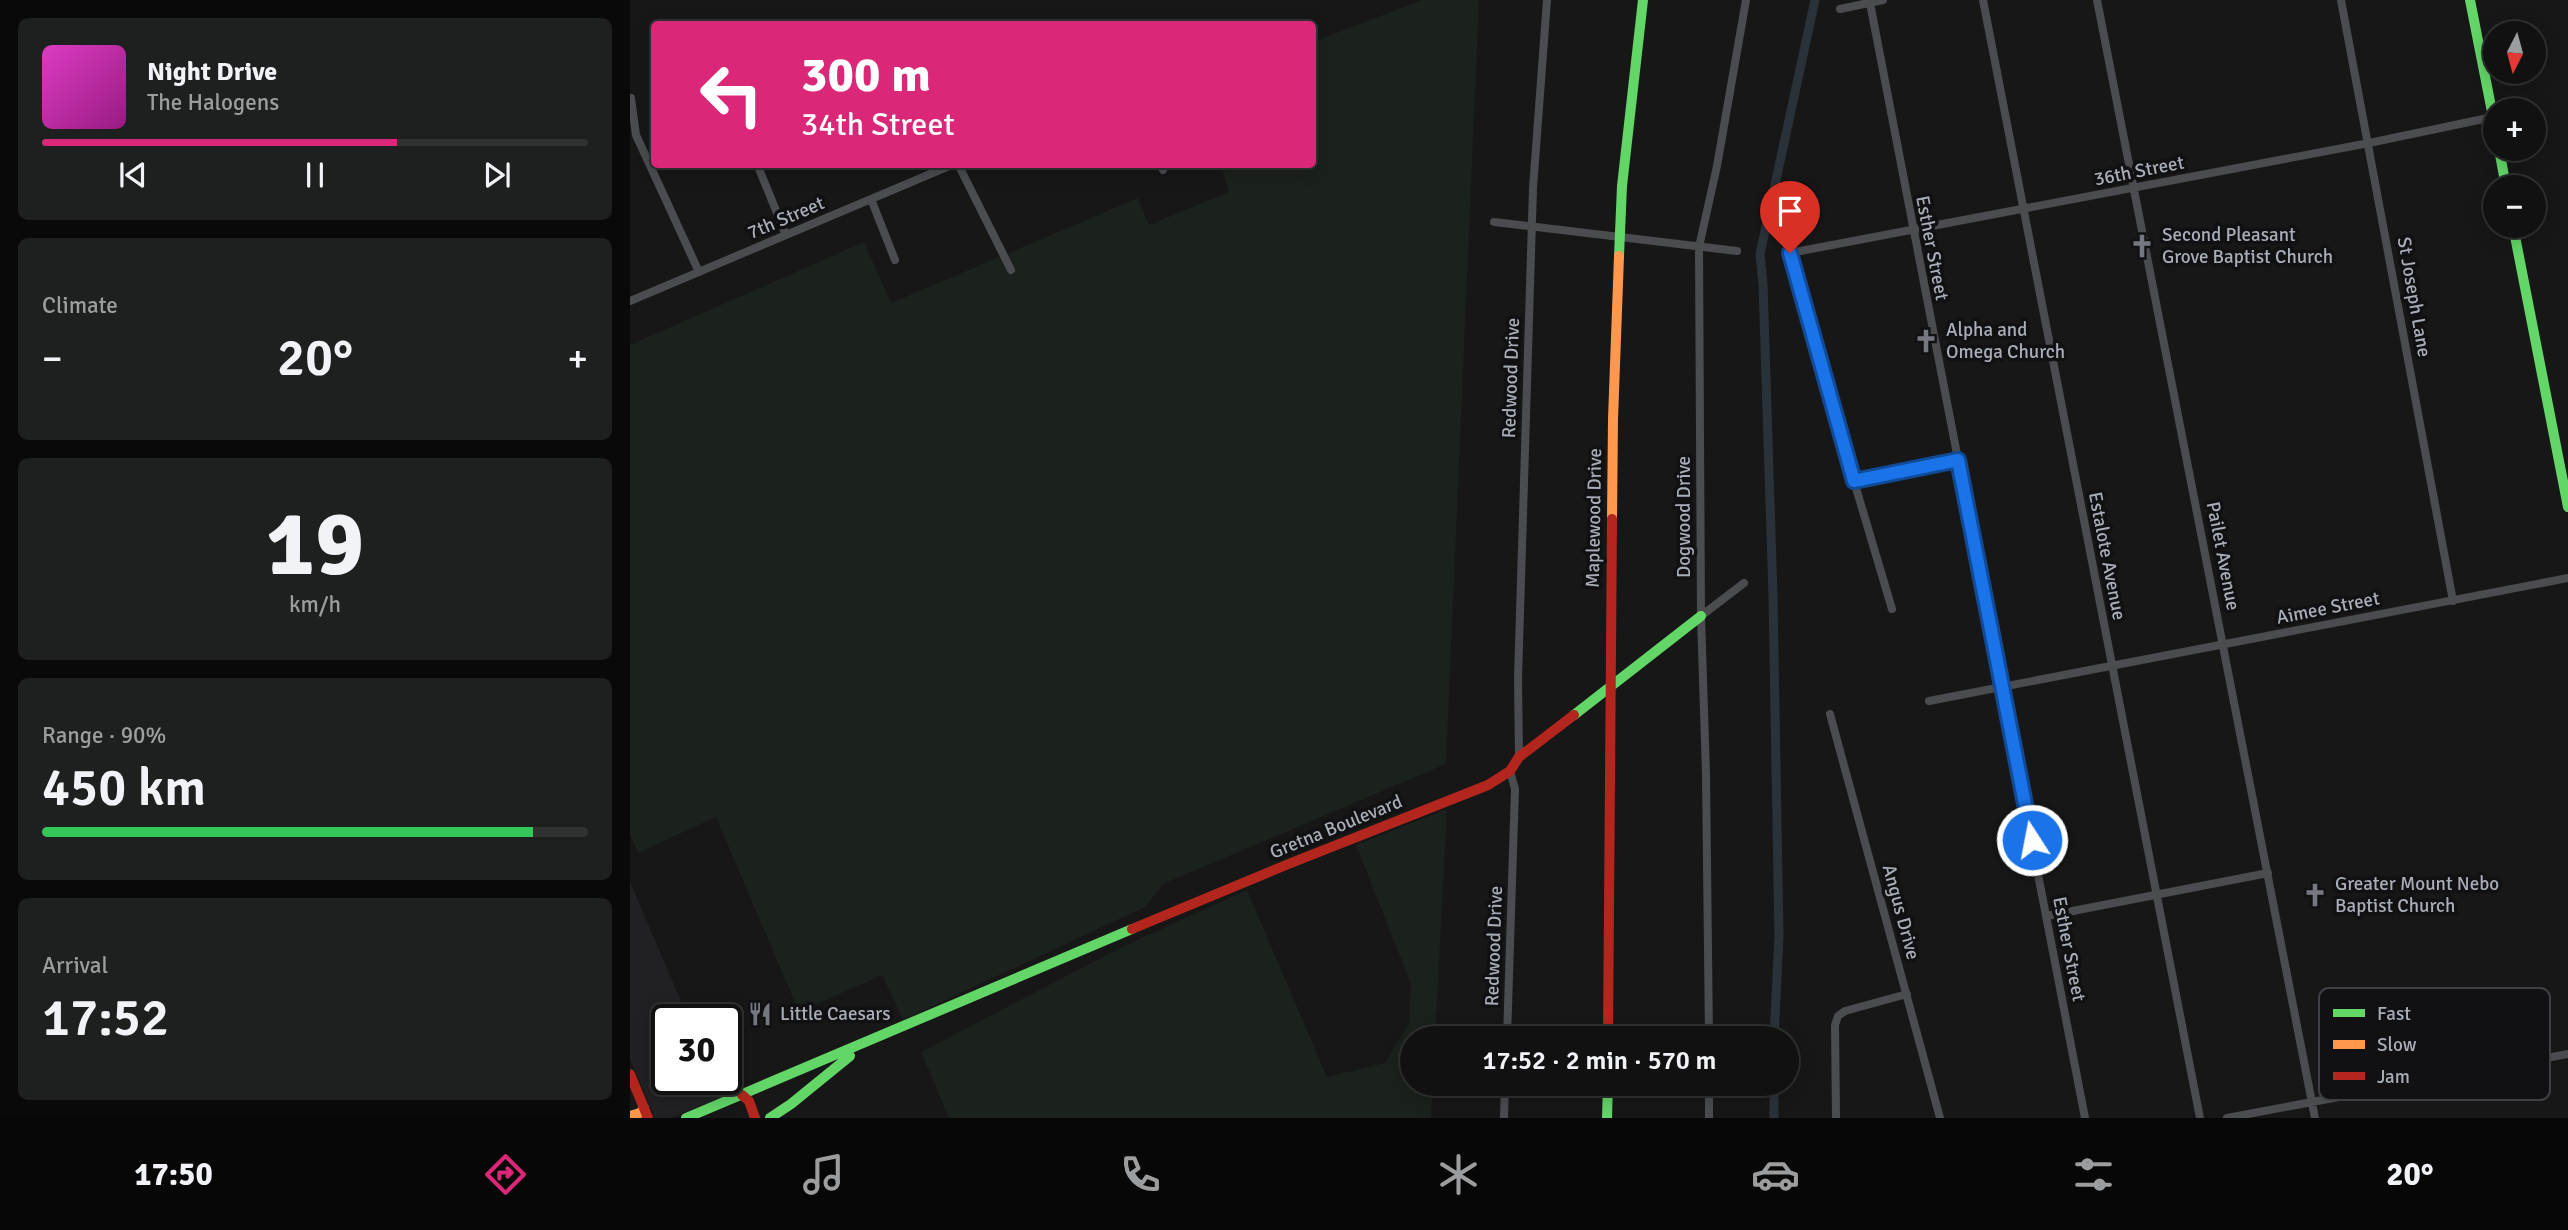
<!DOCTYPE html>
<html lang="en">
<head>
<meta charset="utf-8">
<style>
  :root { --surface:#111; --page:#1e1f1f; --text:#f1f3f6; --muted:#9c9d9f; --line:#303131; --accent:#db2777 }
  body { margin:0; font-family:Signika,sans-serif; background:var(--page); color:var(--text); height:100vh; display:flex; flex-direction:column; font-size:26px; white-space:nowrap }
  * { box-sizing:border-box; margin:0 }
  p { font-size:23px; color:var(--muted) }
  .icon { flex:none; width:38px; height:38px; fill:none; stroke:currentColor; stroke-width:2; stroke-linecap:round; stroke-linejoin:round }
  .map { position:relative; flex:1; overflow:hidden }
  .panel { display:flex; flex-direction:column; gap:18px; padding:18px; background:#090909; width:630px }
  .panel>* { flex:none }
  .top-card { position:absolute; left:21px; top:21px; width:665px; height:147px; border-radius:7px; box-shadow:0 4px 18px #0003,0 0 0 2px var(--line); background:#db2777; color:#fff; overflow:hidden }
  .needle { width:46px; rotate:186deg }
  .controls { position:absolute; left:1853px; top:21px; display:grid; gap:14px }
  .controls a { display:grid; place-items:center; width:63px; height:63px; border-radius:50%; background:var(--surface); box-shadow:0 4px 18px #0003,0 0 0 2px var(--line); font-size:35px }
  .speed { position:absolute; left:21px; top:1004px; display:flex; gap:14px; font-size:35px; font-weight:700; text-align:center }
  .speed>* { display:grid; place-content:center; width:91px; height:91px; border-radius:50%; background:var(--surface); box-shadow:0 4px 18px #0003,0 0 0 2px var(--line); line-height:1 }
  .speed .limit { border:4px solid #111; border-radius:10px; background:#fff; color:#111 }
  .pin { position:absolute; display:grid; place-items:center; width:60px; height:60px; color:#fff; margin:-72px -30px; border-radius:50% 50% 50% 0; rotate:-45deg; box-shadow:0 0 7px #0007 }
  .pin .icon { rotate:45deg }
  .me { position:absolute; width:77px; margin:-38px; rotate:349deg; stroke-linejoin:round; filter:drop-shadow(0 0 5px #0008) }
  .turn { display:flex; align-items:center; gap:24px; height:147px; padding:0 35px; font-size:32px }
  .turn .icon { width:91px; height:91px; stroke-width:2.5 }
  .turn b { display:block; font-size:49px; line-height:60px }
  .big { font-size:52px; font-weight:600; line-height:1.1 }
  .panel .card { flex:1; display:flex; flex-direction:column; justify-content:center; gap:10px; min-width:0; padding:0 24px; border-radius:10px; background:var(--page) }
  .panel .dial { align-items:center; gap:0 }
  .dial b { font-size:91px; line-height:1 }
  .song { display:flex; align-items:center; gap:21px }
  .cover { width:84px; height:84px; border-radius:10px; background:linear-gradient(135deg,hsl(310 70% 55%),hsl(310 70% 35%)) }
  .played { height:7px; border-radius:4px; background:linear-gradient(90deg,var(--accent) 65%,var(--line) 65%) }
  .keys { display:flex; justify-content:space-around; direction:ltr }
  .heat { display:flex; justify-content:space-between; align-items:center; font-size:38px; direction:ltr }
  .charge { height:10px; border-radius:5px; background:linear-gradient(90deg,#34c759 90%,var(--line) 0) }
  .trip { position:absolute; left:770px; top:1026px; width:399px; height:70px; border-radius:35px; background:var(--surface); box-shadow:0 4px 18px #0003,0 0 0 2px var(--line); font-weight:600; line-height:70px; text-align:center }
  .dock { display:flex; height:112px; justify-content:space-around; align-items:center; background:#070707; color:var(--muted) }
  .dock .icon { width:49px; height:49px }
  .dock .active { color:var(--accent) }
  .dock b { font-size:32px; color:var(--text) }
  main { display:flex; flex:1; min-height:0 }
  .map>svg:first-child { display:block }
</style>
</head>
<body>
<main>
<section class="panel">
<div class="card">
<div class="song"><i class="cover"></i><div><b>Night Drive</b><p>The Halogens</p></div></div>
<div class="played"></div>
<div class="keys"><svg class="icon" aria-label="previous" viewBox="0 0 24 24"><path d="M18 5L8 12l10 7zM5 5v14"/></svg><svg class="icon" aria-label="pause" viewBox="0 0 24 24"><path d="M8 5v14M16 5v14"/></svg><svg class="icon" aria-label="next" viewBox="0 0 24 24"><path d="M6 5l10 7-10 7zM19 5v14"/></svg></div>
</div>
<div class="card"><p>Climate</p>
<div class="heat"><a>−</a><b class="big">20°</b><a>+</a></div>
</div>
<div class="card dial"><b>19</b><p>km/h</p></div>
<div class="card"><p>Range · 90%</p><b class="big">450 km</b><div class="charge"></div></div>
<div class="card"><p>Arrival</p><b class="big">17:52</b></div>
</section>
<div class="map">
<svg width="1938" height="1118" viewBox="0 0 1938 1118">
  <rect width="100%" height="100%" fill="#171717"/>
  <path fill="#212124" d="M0 882 59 1020H37V1080H84L92 1097 41 1118H25L0 1059Z"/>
  <path fill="#1b211c" d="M792 0H849L816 764 533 884 515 907 273 1020 252 975 169 1012 86 817 8 853 0 834V345L234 242 261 303 508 198 519 225 599 192 591 165 682 164 683 42Z
    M817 809 805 1038H782V1083H803L801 1118H319L291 1052 492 947 617 890 697 1077 755 1063 779 1023 781 984 726 845Z"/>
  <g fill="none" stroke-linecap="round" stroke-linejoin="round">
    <path stroke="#2a3239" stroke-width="9" d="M1144 1038 1149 936 1143 596 1133 284 1130 254 1185 0
      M1144 1083V1118"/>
    <path stroke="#4b4c50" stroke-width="8" d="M1353 0 1570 1118
      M1467 0 1685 1118
      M1711 0 1823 601
      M1240 3 1455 1118
      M1210 9 1253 0
      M1 98 6 135 69 272
      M127 164 156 235
      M328 164 381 270
      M530 164 533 170
      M241 199 265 260
      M864 222 1107 251
      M0 301 324 164
      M1224 481 1328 460
      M1262 609 1188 360 1160 253 1739 143 1863 117
      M1071 616 1114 583
      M1299 701 1938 578
      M1200 714 1310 1118
      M889 757 888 678 903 188 917 0
      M1417 916 1638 873
      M877 1038 885 789 880 771
      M1079 1038 1076 774 1071 616 1069 247 1087 166 1116 0
      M1079 1083V1118
      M874 1118 875 1083
      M1206 1118 1205 1025 1208 1016 1215 1011 1277 994
      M1597 1118 1938 1054"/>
    <path stroke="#63d668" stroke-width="10" d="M1840 0 1866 132
      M1869 149 1876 187
      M1883 226 1938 507
      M989 256 992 186 1013 0
      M944 715 1071 616
      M56 1118 502 929
      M140 1118 161 1104 220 1056
      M977 1118 978 1083"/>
    <path stroke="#ff974d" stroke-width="10" d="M982 519 983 419 989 256
      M0 1116 10 1113 14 1108"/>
    <path stroke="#b3261e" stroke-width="10" d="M502 929 656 865 858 785 880 771 889 757 944 715
      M978 1038 982 519
      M0 1074 18 1118
      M112 1095 119 1101 125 1118"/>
  </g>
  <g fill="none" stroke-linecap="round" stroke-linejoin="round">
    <g stroke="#114b97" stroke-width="18">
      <path id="route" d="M1160 253 1224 481 1328 460 1402 840"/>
    </g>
    <use href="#route" stroke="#1a73e8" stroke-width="12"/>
  </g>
  <defs>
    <g id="church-bare" transform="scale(1.89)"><path d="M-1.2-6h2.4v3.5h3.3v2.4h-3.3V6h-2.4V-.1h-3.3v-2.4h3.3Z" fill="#757880" stroke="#111113" stroke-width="2.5" paint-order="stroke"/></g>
    <g id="restaurant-bare" transform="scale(1.89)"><path d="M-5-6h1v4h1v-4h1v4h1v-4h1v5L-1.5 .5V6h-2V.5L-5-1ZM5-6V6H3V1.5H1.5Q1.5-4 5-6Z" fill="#757880" stroke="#111113" stroke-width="2.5" paint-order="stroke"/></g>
  </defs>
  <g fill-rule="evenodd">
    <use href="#church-bare" x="1512" y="246"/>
    <use href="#church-bare" x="1296" y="341"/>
    <use href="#church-bare" x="1685" y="895"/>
    <use href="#restaurant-bare" x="130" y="1014"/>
  </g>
  <g text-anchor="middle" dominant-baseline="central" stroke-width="7" stroke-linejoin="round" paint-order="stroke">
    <g font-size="19" fill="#a8adb8" stroke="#111113">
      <text transform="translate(1509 171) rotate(-11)">36th Street</text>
      <text transform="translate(156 218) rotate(-23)">7th Street</text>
      <text transform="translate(1302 248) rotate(79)">Esther Street</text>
      <text transform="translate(1784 297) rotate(80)">St Joseph Lane</text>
      <text transform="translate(881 378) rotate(-88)">Redwood Drive</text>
      <text transform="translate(1054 517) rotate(-90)">Dogwood Drive</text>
      <text transform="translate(964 518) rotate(-89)">Maplewood Drive</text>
      <text transform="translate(1477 556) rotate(79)">Estalote Avenue</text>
      <text transform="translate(1593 556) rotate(79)">Pailet Avenue</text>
      <text transform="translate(1698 608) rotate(-11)">Aimee Street</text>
      <text transform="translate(706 827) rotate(-22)">Gretna Boulevard</text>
      <text transform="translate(1271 912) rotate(75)">Angus Drive</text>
      <text transform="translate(864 946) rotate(-88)">Redwood Drive</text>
      <text transform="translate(1439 949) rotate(79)">Esther Street</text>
    </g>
    <g font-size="19" fill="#a8adb8" stroke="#111113" text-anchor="start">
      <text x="1532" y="235">Second Pleasant<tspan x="1532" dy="22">Grove Baptist Church</tspan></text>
      <text x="1316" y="330">Alpha and<tspan x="1316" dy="22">Omega Church</tspan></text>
      <text x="1705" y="884">Greater Mount Nebo<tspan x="1705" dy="22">Baptist Church</tspan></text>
      <text x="150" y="1014">Little Caesars</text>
    </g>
  </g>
  <rect x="1689" y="988" width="231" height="112" rx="10" fill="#111113" stroke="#3e4045" stroke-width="2"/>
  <rect x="1703" y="1009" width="32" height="8" fill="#63d668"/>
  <rect x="1703" y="1040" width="32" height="9" fill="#ff974d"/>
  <rect x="1703" y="1072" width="32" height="8" fill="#b3261e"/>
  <g font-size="19" fill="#a8adb8">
    <text x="1747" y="1020">Fast</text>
    <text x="1747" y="1051">Slow</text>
    <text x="1747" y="1083">Jam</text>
  </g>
</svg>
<div class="controls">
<a><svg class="needle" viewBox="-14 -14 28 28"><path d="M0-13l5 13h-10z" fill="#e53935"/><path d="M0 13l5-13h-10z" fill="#9c9d9f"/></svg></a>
<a>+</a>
<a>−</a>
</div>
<div class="speed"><div class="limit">30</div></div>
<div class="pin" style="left:1160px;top:253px;background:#d93025"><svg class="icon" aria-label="arrive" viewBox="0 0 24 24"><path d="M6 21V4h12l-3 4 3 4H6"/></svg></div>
<svg class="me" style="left:1402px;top:840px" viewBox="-20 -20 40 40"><circle r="17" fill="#1a73e8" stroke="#fff" stroke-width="3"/><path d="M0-11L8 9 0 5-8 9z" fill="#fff"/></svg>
<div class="trip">17:52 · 2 min · 570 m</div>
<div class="top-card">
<div class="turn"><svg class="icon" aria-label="left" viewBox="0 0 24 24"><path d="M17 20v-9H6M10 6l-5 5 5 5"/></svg><div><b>300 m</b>34th Street</div></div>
</div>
</div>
</main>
<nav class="dock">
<b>17:50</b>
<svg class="icon active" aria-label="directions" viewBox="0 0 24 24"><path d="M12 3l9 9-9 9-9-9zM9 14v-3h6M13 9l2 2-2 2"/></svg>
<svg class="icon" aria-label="music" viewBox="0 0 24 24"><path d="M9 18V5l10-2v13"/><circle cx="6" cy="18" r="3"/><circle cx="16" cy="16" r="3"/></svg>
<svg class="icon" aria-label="phone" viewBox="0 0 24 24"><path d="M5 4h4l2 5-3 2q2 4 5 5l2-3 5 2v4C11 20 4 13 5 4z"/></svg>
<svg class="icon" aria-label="climate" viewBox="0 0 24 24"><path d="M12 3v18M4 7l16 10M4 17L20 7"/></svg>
<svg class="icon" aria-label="car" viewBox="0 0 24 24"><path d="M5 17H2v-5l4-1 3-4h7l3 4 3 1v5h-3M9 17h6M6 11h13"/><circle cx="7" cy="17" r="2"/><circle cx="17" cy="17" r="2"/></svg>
<svg class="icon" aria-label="filters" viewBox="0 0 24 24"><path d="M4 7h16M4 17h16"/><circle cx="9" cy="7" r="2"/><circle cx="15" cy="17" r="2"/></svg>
<b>20°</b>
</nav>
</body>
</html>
